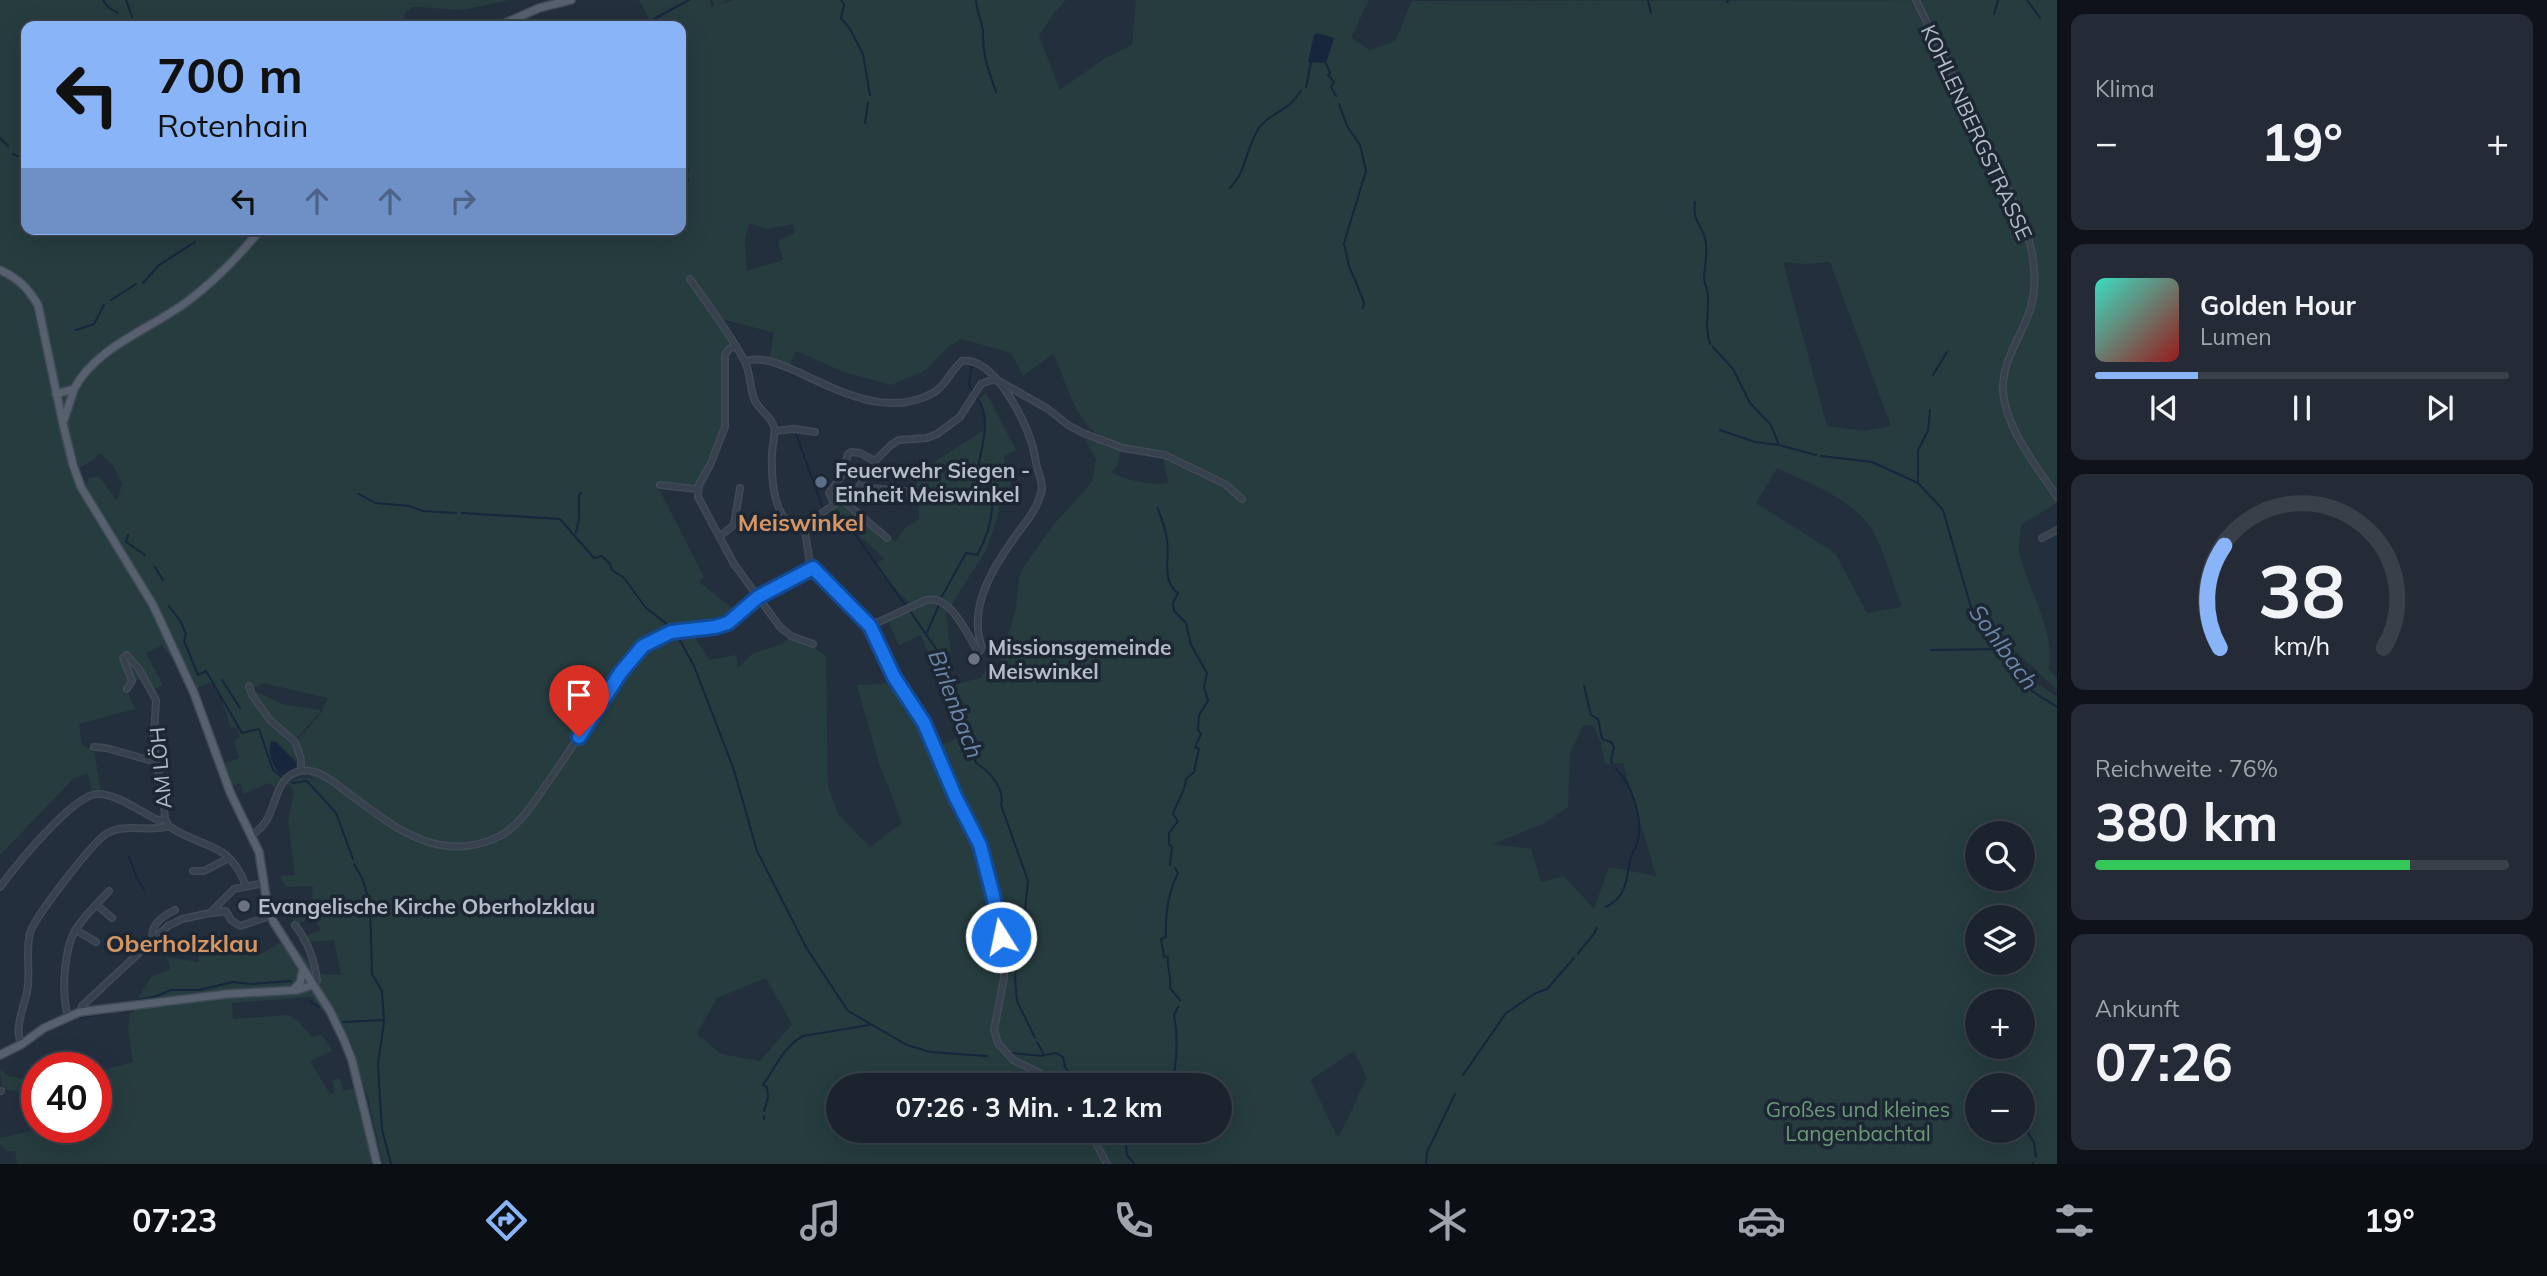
<!DOCTYPE html>
<html lang="de">
<head>
<meta charset="utf-8">
<style>
  :root { --surface:#1b232e; --page:#242b36; --text:#f1f3f6; --muted:#a0a4aa; --line:#39404a; --accent:#8ab4f8 }
  body { margin:0; font-family:Mulish,sans-serif; background:var(--page); color:var(--text); height:100vh; display:flex; flex-direction:column; font-size:26px; white-space:nowrap }
  * { box-sizing:border-box; margin:0 }
  p { font-size:23px; color:var(--muted) }
  .icon { flex:none; width:38px; height:38px; fill:none; stroke:currentColor; stroke-width:2; stroke-linecap:round; stroke-linejoin:round }
  .map { position:relative; flex:1; overflow:hidden }
  .side { display:flex; flex-direction:column; gap:14px; padding:14px; background:#0f1319; width:490px }
  .side>* { flex:none }
  .banner { position:absolute; left:21px; top:21px; width:665px; height:214px; border-radius:14px; box-shadow:0 7px 28px #0002,0 0 0 2px var(--line); background:#8ab4f8; color:#111; overflow:hidden }
  .tools { position:absolute; left:1965px; top:821px; display:grid; gap:14px }
  .tools a { display:grid; place-items:center; width:70px; height:70px; border-radius:50%; background:var(--surface); box-shadow:0 7px 28px #0002,0 0 0 2px var(--line); font-size:35px }
  .speed { position:absolute; left:21px; top:1052px; display:flex; gap:14px; font-size:35px; font-weight:700; text-align:center }
  .speed>* { display:grid; place-content:center; width:91px; height:91px; border-radius:50%; background:var(--surface); box-shadow:0 7px 28px #0002,0 0 0 2px var(--line); line-height:1 }
  .speed .limit { border:10px solid #d22; background:#fff; color:#111 }
  .pin { position:absolute; display:grid; place-items:center; width:60px; height:60px; color:#fff; margin:-72px -30px; border-radius:50% 50% 50% 0; rotate:-45deg; box-shadow:0 0 7px #0007 }
  .pin .icon { rotate:45deg }
  .me { position:absolute; width:77px; margin:-38px; rotate:350deg; stroke-linejoin:round; filter:drop-shadow(0 0 5px #0008) }
  .turn { display:flex; align-items:center; gap:24px; height:147px; padding:0 21px; font-size:32px }
  .turn .icon { width:91px; height:91px; stroke-width:2.5 }
  .turn b { display:block; font-size:49px; line-height:60px }
  .lanes { display:flex; align-items:center; height:66px; padding:0 21px; background:#0003; justify-content:center; gap:35px; direction:ltr }
  .lanes .off { opacity:.35 }
  .big { font-size:52px; font-weight:700; line-height:1.1 }
  .side .tile { flex:1; display:flex; flex-direction:column; justify-content:center; gap:10px; min-width:0; padding:0 24px; border-radius:14px; background:var(--page) }
  .side .dial { align-items:center; gap:0 }
  .dial svg { height:182px; overflow:visible; fill:none; stroke:var(--line); stroke-width:7; stroke-linecap:round; text-anchor:middle }
  .dial text { fill:var(--text); stroke:none }
  .song { display:flex; align-items:center; gap:21px }
  .cover { width:84px; height:84px; border-radius:10px; background:linear-gradient(135deg,hsl(170 70% 55%),hsl(0 70% 35%)) }
  .played { height:7px; border-radius:4px; background:linear-gradient(90deg,var(--accent) 25%,var(--line) 25%) }
  .keys { display:flex; justify-content:space-around; direction:ltr }
  .heat { display:flex; justify-content:space-between; align-items:center; font-size:38px; direction:ltr }
  .charge { height:10px; border-radius:5px; background:linear-gradient(90deg,#34c759 76%,var(--line) 0) }
  .trip { position:absolute; left:826px; top:1073px; width:406px; height:70px; border-radius:35px; background:var(--surface); box-shadow:0 7px 28px #0002,0 0 0 2px var(--line); font-weight:700; line-height:70px; text-align:center }
  .dock { display:flex; height:112px; justify-content:space-around; align-items:center; background:#0b0e12; color:var(--muted) }
  .dock .icon { width:49px; height:49px }
  .dock .active { color:var(--accent) }
  .dock b { font-size:32px; color:var(--text) }
  main { display:flex; flex:1; min-height:0 }
  .map>svg:first-child { display:block }
</style>
</head>
<body>
<main>
<div class="map">
<svg width="2057" height="1164" viewBox="0 0 2057 1164">
  <rect width="100%" height="100%" fill="#242f3e"/>
  <path fill="#263c3f" fill-rule="evenodd" d="M0 0H509L465 10 413 7 404 14 403 26H26V229H681V26H639L650 20 639 0H709L712 7 714 5 712 0H727L718 5 733 0H1066L1053 14 1039 36 1060 90 1105 58 1132 45 1136 0H1369L1351 38 1370 50 1395 41 1412 1 2057 0V503L2022 524C2021 533 2018 544 2019 552 2027 588 2057 633 2048 669L2057 678V690L2008 644 2037 683 2057 697V1164H383L369 1101 351 1043 345 1048 329 1018 311 997 232 1003 233 1019 288 1015 298 1021 312 1037 322 1035 332 1051 310 1061 330 1094 335 1093 332 1080 340 1078 343 1091 355 1088 372 1164H17L15 1151H7L0 1144V1138L48 1127H96V1072L133 1062 128 1030 130 1012 151 977 170 969 167 957 199 962 198 943 239 940V953L260 954 288 939 319 974 341 975 334 940 310 942 307 936 321 930 313 917 298 924 286 913 291 903 311 902 313 886 286 887 280 876 295 875 288 822 294 791 287 783 276 788 268 783 244 794 240 783 231 786 224 764 239 758 234 741 240 736 237 727 231 728 221 699 212 682 195 689 162 645 146 653 163 685 155 689 139 679 127 690 135 709 79 724 82 745 94 750 101 792 92 793 88 773 73 779 0 855ZM749 223 767 229 793 224 795 233 778 241 783 260 747 271 745 241ZM1783 262 1803 264 1830 262 1891 426 1864 431 1827 426ZM719 318 774 333 769 360 789 366 796 351 844 372 891 385 926 370 948 347 962 339 1011 353 1023 376 1053 354C1065 377 1071 407 1089 427 1103 443 1143 453 1163 457L1168 481 1166 483C1148 486 1126 480 1111 472L1117 466 1121 449 1091 439 1086 441 1096 459 1093 478 1088 487 1055 523 1025 565 1019 577 1016 608 999 666 986 668 982 677 952 686 969 734 938 746 920 711 900 683 857 685 879 763 902 823 870 847 838 814 828 786 826 656 814 648 791 637 782 644 752 654 738 668 736 655 709 660 694 636 730 627 737 612 699 582 704 577 659 489 703 490 718 457 729 354 735 350ZM99 453 113 465 122 484 118 499 116 500 99 476 89 478 86 487 78 468 94 460ZM1777 468C1810 484 1858 500 1875 535 1886 558 1893 584 1902 607L1867 613 1835 553 1756 503ZM263 683 328 698 321 713 296 742 303 769 314 779 300 778 287 783 285 776 278 773 276 742 296 761 295 749 273 727 249 695 254 688ZM1593 725 1601 742 1605 764 1623 763 1656 876 1609 867 1594 909 1564 876 1541 882 1531 849 1493 844 1545 823 1568 807 1570 753 1583 726ZM1978 833H2023V878H1978ZM1978 917H2023V962H1978ZM766 978 792 1024 760 1061 721 1054 697 1034 717 998ZM1978 1001H2023V1046H1978ZM1354 1051 1367 1078 1338 1138 1310 1080ZM838 1085H1220V1130H838ZM1978 1085H2023V1130H1978Z
    M986 393 1016 450 1004 456 1011 486 998 488 999 511 987 549 946 613 951 653 929 657 921 635 899 645 888 621 910 603 883 577 876 566 884 558 841 519 828 513 847 498 895 542 907 526 919 520 918 495 914 490 919 476 927 475 936 461 984 430 985 413 979 399Z
    M255 691 282 704 320 710V712L297 738 292 739 278 728 255 696Z
    M0 1069 8 1076 37 1081V1095L2 1089Z"/>
  <path fill="#17263c" d="M1317 33 1334 38 1326 63 1308 62 1314 35Z
    M271 741 276 742 297 764 296 768 285 776C273 772 267 753 271 741Z"/>
  <g fill="none" stroke-linecap="round" stroke-linejoin="round">
    <path stroke="#17263c" stroke-width="2" d="M103 0 109 8 118 13
      M126 0 132 17
      M841 0 844 4 841 18 850 29 863 54 870 95
      M976 0C976 11 983 23 983 32 982 55 989 71 996 92
      M1648 0 1651 13
      M2027 0 2040 18
      M1727 2 1728 0
      M1994 14 1998 0
      M641 26 689 0
      M1326 63 1330 73 1328 75 1334 82 1331 87 1336 96
      M1306 87 1311 62
      M1339 104 1347 126 1360 145 1366 171 1344 243 1349 266 1364 302 1363 308
      M865 123 868 103
      M0 138 8 146
      M13 154 26 160
      M681 167 688 170
      M686 185 688 180
      M1230 188C1247 171 1246 147 1259 128 1267 116 1280 113 1290 104 1294 100 1298 95 1301 91
      M1695 202C1692 225 1704 224 1706 244 1707 256 1705 266 1704 277 1704 284 1709 291 1708 299 1708 314 1705 329 1710 344
      M204 236 207 229
      M143 283 159 265 195 242
      M111 300 136 284
      M76 330 94 324 104 305
      M1713 347 1733 369 1750 403 1771 425 1779 445 1816 455
      M972 364 969 385 973 392
      M1933 375 1947 352
      M977 398C992 418 982 444 978 468
      M1720 430 1755 442 1779 445
      M796 434 823 508
      M1821 456 1872 462 1918 483 1943 510 1972 611 2006 650 2032 691 2057 707
      M1918 483V450L1928 431 1930 410
      M359 494 375 503 409 506 423 511 456 513
      M1158 508C1161 518 1166 530 1167 540 1170 557 1161 581 1178 593L1173 603 1174 611 1186 623 1191 645 1207 673 1204 687 1208 701 1199 715 1198 730 1201 734 1195 747 1199 749 1194 772 1186 779C1185 793 1177 801 1173 814L1178 821 1169 833V844L1172 847 1170 865
      M462 513 560 519 594 558 602 556 610 564 612 570 624 578 646 608 672 628
      M829 513 843 517 905 605
      M576 533 579 519V495L581 493
      M128 535 126 542 145 555
      M155 567 163 580
      M941 598 966 553 977 555C985 541 991 524 992 509 993 502 989 498 990 491L979 474
      M169 606 181 622 186 634 184 641 198 675 206 671 242 733 259 729 273 770 283 778
      M910 611 941 656 953 706 976 763C990 771 1005 789 1001 805L1028 881 1025 909 1018 917 1017 926 1018 946 1015 979 1017 1001 1035 1038
      M927 632 939 605
      M677 635 694 666 734 770 757 851 807 949 848 1011 907 1045 930 1052 987 1056
      M1931 650 2004 649
      M222 680 240 708
      M1584 686 1591 715 1598 719 1602 739 1611 742 1614 747 1611 760 1612 763
      M292 783 307 781 336 813 353 859
      M129 857 136 876 144 890
      M354 864 362 878 370 904 372 974 382 991 384 1022 378 1064 380 1099 382 1129 391 1164
      M1175 868 1178 873C1168 893 1165 914 1166 937L1161 939 1164 956 1168 958C1167 970 1172 977 1170 988L1180 1000
      M1606 907C1626 897 1626 882 1630 861 1632 853 1636 848 1638 841 1643 818 1632 784 1616 769
      M1578 954C1584 944 1592 939 1597 928
      M138 1000 157 996 171 990H199L233 982 252 984 291 981
      M310 1001 319 1007
      M113 1012 133 1011
      M81 1017 110 1013
      M343 1022 384 1020
      M1037 1042 1044 1055 1056 1053 1063 1057 1065 1067 1077 1085
      M1012 1053 1043 1056
      M1463 1075 1506 1013 1534 994 1547 989 1574 958
      M1173 1085C1176 1061 1179 1038 1174 1015L1178 1007
      M2023 1086 2027 1100
      M2028 1106 2030 1121 2028 1133 2034 1143 2036 1157
      M764 1111 768 1097 767 1087 763 1085C775 1068 784 1046 803 1036L869 1025
      M764 1116V1119
      M1125 1130 1127 1155 1134 1164
      M1426 1164 1427 1152 1455 1094
      M2033 1164V1163"/>
    <g stroke="#414a57" stroke-width="8">
      <path id="minor" d="M1916 0 2025 225C2033 252 2039 282 2030 310 2021 337 2001 362 2003 392 2007 431 2036 465 2057 497
        M690 279C708 305 729 332 744 360 751 372 749 388 755 401 760 411 771 416 774 427 776 436 772 445 772 454 771 478 773 527 805 531
        M735 346 729 349 725 355V427L710 465 699 484 698 497 734 564 780 627 791 636 813 644
        M746 361C764 356 781 365 798 372 839 391 888 418 933 393 946 386 951 370 962 361 993 356 1023 417 1031 441 1034 449 1035 459 1037 467 1039 475 1044 485 1041 493 1037 509 1026 522 1017 534 994 566 967 607 982 647L980 651 977 650C966 632 950 594 926 600L870 626
        M775 431 794 429 815 432
        M660 485 697 489
        M859 487 913 492
        M841 499 887 538
        M834 503 829 493 843 474 848 454 851 452 860 453 875 461
        M719 537 734 525 740 488
        M2042 538 2057 530
        M249 686 252 695 270 720 295 742 301 759V771
        M127 689 132 681 123 658 127 655 139 669 156 700 154 737 156 762 163 790 165 819 169 826C200 849 229 839 246 886
        M94 747 106 748 156 762
        M251 835C281 820 268 779 300 771 317 768 331 780 343 789 390 824 438 867 500 836 520 825 534 802 546 785 564 759 582 732 599 706 611 688 621 668 636 653 664 623 686 636 719 626 735 622 744 608 757 598 773 585 794 577 813 568
        M193 871H204L229 858
        M0 887C15 867 73 794 98 794 118 794 140 812 158 820L165 819
        M97 905 112 918
        M213 913 226 911 231 920 240 926 264 918
        M295 925C307 941 315 960 317 981L313 985
        M76 930 96 942
        M153 940C149 925 163 916 175 910
        M80 1012 82 1006 168 926 182 919 210 913 234 889 264 883
        M68 1016C61 994 64 948 76 929 85 915 98 903 109 891
        M22 1044C13 1031 24 1007 27 992 31 973 25 952 30 933 34 918 92 843 106 834 124 822 149 833 169 826
        M1053 1085 1040 1073 1013 1060 998 1043 994 1030 1004 978V955L993 895 980 845 955 796 924 723 894 677 870 626 810 564 805 531 822 513 859 487 875 461 891 445 899 440 927 438 937 434 960 417 981 384 991 380 999 381 1048 409 1068 425 1083 433 1123 448 1165 455 1225 484 1242 499
        M0 1091H1
        M1089 1130 1107 1164"/>
    </g>
    <g stroke="#414a57" stroke-width="10">
      <path id="major" d="M499 26 539 8 571 0
        M0 270C18 278 28 288 38 305L63 424 73 465 81 487 153 605 194 693 230 792 259 852 267 903 273 921 330 1011 344 1040 352 1060 377 1164
        M56 394 74 389C97 346 149 330 188 301 216 280 239 256 261 229
        M64 420 74 389
        M293 990 300 983 303 970
        M0 1055 22 1044 44 1028 80 1012 227 994 297 990 313 985"/>
    </g>
    <use href="#minor" stroke="#38414e" stroke-width="5"/>
    <use href="#major" stroke="#56606e" stroke-width="7"/>
  </g>
  <g fill="none" stroke-linecap="round" stroke-linejoin="round">
    <g stroke="#114b97" stroke-width="18">
      <path id="route" d="M579 737 621 672 643 646 671 632 715 627 728 623 758 597 813 568 870 626 894 677 924 723 955 796 980 845 993 895 1001 937"/>
    </g>
    <use href="#route" stroke="#1a73e8" stroke-width="12"/>
  </g>
  <circle fill="#5c6f8a" stroke="#1d2633" stroke-width="2.5" cx="821" cy="482" r="7"/>
  <g fill="#6b7280" stroke="#1d2633" stroke-width="2.5">
    <circle cx="974" cy="659" r="7"/>
    <circle cx="244" cy="906" r="7"/>
  </g>
  <g text-anchor="middle" dominant-baseline="central" stroke-width="7" stroke-linejoin="round" paint-order="stroke">
    <g font-size="21" fill="#b4bcc9" stroke="#1d2633">
      <text transform="translate(1977 132) rotate(65)">KOHLENBERGSTRASSE</text>
      <text transform="translate(160 768) rotate(-95)">AM LÖH</text>
    </g>
    <g font-size="21" font-weight="bold" fill="#b4bcc9" stroke="#1d2633" text-anchor="start">
      <text x="835" y="470">Feuerwehr Siegen -<tspan x="835" dy="24">Einheit Meiswinkel</tspan></text>
      <text x="988" y="647">Missionsgemeinde<tspan x="988" dy="24">Meiswinkel</tspan></text>
      <text x="258" y="906">Evangelische Kirche Oberholzklau</text>
    </g>
    <g font-size="21" fill="#6b9a76" stroke="#1d2633">
      <text x="1858" y="1109">Großes und kleines<tspan x="1858" dy="24">Langenbachtal</tspan></text>
    </g>
    <g font-size="23" font-style="italic" fill="#6d86a8" stroke="#1d2633">
      <text transform="translate(2004 647) rotate(54)">Sohlbach</text>
      <text transform="translate(956 704) rotate(69)">Birlenbach</text>
    </g>
    <g font-size="24" font-weight="bold" fill="#d59563" stroke="#1d2633">
      <text x="801" y="522">Meiswinkel</text>
      <text x="182" y="943">Oberholzklau</text>
    </g>
  </g>
</svg>
<div class="tools">
<a><svg class="icon" aria-label="search" viewBox="0 0 24 24"><circle cx="10" cy="10" r="6"/><path d="M15 15l6 6"/></svg></a>
<a><svg class="icon" aria-label="layers" viewBox="0 0 24 24"><path d="M12 4l9 5-9 5-9-5zM3 14l9 5 9-5"/></svg></a>
<a>+</a>
<a>−</a>
</div>
<div class="speed"><div class="limit">40</div></div>
<div class="pin" style="left:579px;top:737px;background:#d93025"><svg class="icon" aria-label="arrive" viewBox="0 0 24 24"><path d="M6 21V4h12l-3 4 3 4H6"/></svg></div>
<svg class="me" style="left:1001px;top:937px" viewBox="-20 -20 40 40"><circle r="17" fill="#1a73e8" stroke="#fff" stroke-width="3"/><path d="M0-11L8 9 0 5-8 9z" fill="#fff"/></svg>
<div class="trip">07:26 · 3 Min. · 1.2 km</div>
<div class="banner">
<div class="turn"><svg class="icon" aria-label="left" viewBox="0 0 24 24"><path d="M17 20v-9H6M10 6l-5 5 5 5"/></svg><div><b>700 m</b>Rotenhain</div></div>
<div class="lanes"><svg class="icon" aria-label="left" viewBox="0 0 24 24"><path d="M17 20v-9H6M10 6l-5 5 5 5"/></svg><svg class="icon off" aria-label="ahead" viewBox="0 0 24 24"><path d="M12 20V5M6 11l6-6 6 6"/></svg><svg class="icon off" aria-label="ahead" viewBox="0 0 24 24"><path d="M12 20V5M6 11l6-6 6 6"/></svg><svg class="icon off" aria-label="right" viewBox="0 0 24 24"><path d="M7 20v-9h11M14 6l5 5-5 5"/></svg></div>
</div>
</div>
<section class="side">
<div class="tile"><p>Klima</p>
<div class="heat"><a>−</a><b class="big">19°</b><a>+</a></div>
</div>
<div class="tile">
<div class="song"><i class="cover"></i><div><b>Golden Hour</b><p>Lumen</p></div></div>
<div class="played"></div>
<div class="keys"><svg class="icon" aria-label="previous" viewBox="0 0 24 24"><path d="M18 5L8 12l10 7zM5 5v14"/></svg><svg class="icon" aria-label="pause" viewBox="0 0 24 24"><path d="M8 5v14M16 5v14"/></svg><svg class="icon" aria-label="next" viewBox="0 0 24 24"><path d="M6 5l10 7-10 7zM19 5v14"/></svg></div>
</div>
<div class="tile dial"><svg viewBox="0 0 100 80">
<path d="M14 69A42 42 0 1 1 86 69"/>
<path d="M14 69A42 42 0 0 1 16 24" stroke="#8ab4f8"/>
<text x="50" y="56" font-size="32" font-weight="700">38</text>
<text x="50" y="72" font-size="11">km/h</text>
</svg></div>
<div class="tile"><p>Reichweite · 76%</p><b class="big">380 km</b><div class="charge"></div></div>
<div class="tile"><p>Ankunft</p><b class="big">07:26</b></div>
</section>
</main>
<nav class="dock">
<b>07:23</b>
<svg class="icon active" aria-label="directions" viewBox="0 0 24 24"><path d="M12 3l9 9-9 9-9-9zM9 14v-3h6M13 9l2 2-2 2"/></svg>
<svg class="icon" aria-label="music" viewBox="0 0 24 24"><path d="M9 18V5l10-2v13"/><circle cx="6" cy="18" r="3"/><circle cx="16" cy="16" r="3"/></svg>
<svg class="icon" aria-label="phone" viewBox="0 0 24 24"><path d="M5 4h4l2 5-3 2q2 4 5 5l2-3 5 2v4C11 20 4 13 5 4z"/></svg>
<svg class="icon" aria-label="climate" viewBox="0 0 24 24"><path d="M12 3v18M4 7l16 10M4 17L20 7"/></svg>
<svg class="icon" aria-label="car" viewBox="0 0 24 24"><path d="M5 17H2v-5l4-1 3-4h7l3 4 3 1v5h-3M9 17h6M6 11h13"/><circle cx="7" cy="17" r="2"/><circle cx="17" cy="17" r="2"/></svg>
<svg class="icon" aria-label="filters" viewBox="0 0 24 24"><path d="M4 7h16M4 17h16"/><circle cx="9" cy="7" r="2"/><circle cx="15" cy="17" r="2"/></svg>
<b>19°</b>
</nav>
</body>
</html>
